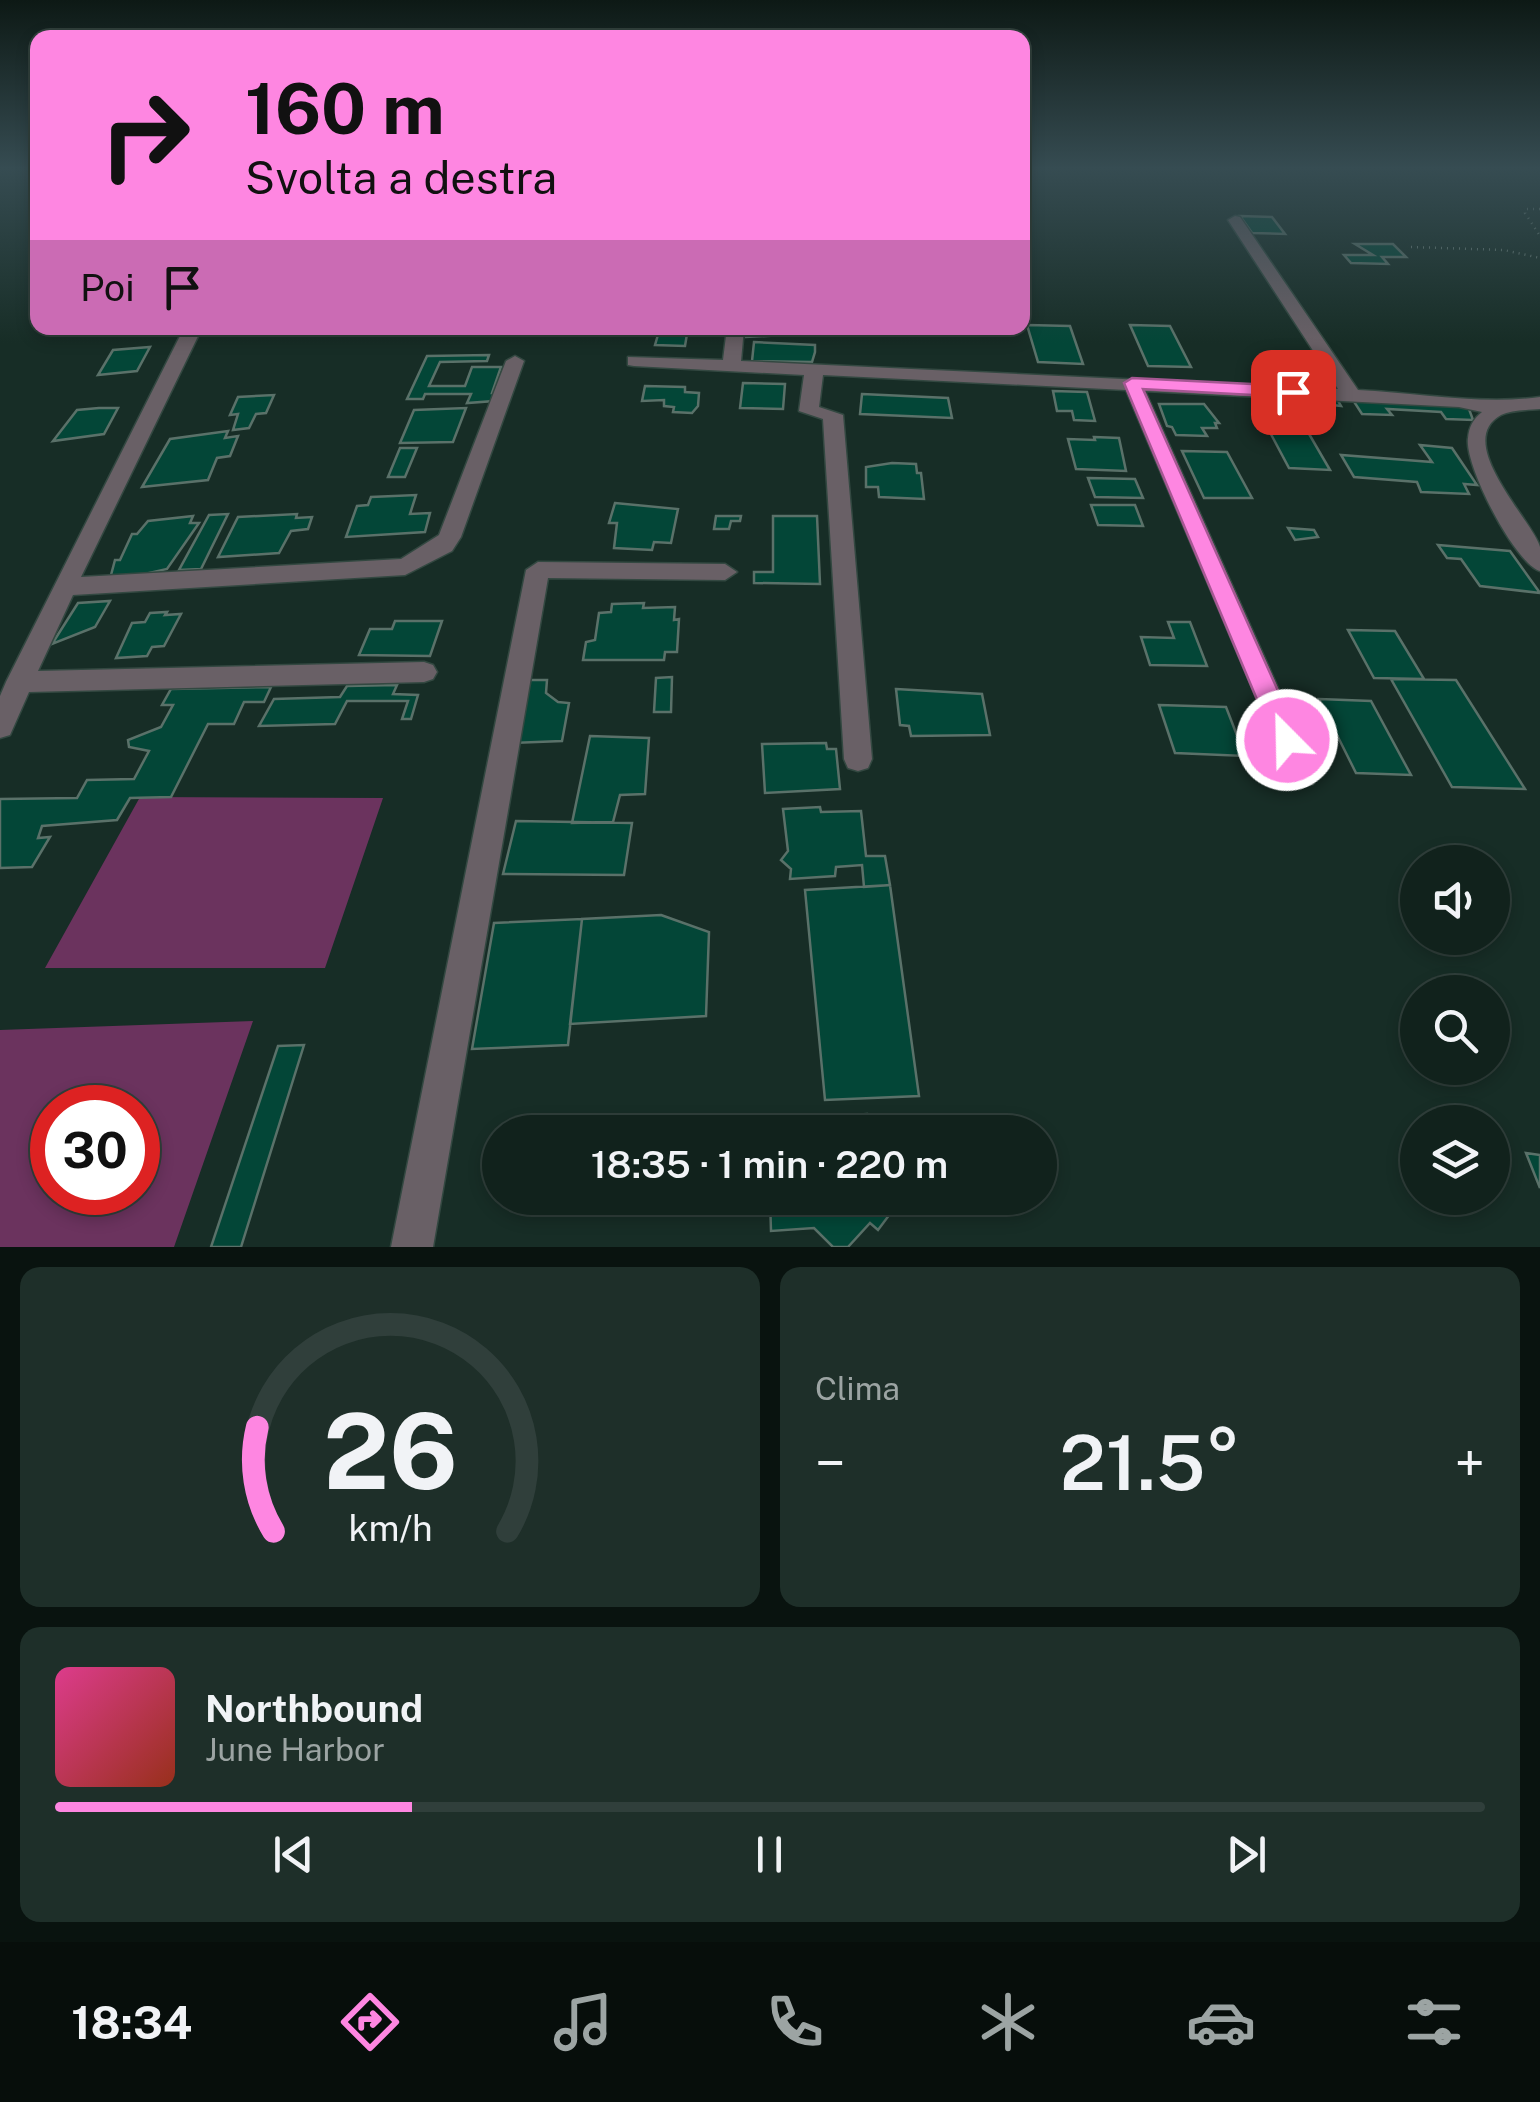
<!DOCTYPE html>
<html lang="it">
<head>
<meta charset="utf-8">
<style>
  :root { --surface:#11221c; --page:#1e2f29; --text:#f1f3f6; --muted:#9ca4a3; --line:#303f3b; --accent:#fe86e1 }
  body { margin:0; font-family:"Public Sans",sans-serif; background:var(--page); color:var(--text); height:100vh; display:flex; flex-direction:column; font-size:38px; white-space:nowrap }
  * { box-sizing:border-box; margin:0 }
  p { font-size:32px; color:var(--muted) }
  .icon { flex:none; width:55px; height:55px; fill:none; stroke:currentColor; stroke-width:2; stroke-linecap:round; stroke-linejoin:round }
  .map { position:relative; height:1247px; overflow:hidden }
  .details { display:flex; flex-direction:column; gap:20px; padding:20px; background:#09130f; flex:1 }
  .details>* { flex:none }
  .banner { position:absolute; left:30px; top:30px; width:1000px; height:305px; border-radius:20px; box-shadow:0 5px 15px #0003,0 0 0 2px var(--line); background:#fe86e1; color:#111; overflow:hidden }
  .buttons { position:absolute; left:1400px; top:845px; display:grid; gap:20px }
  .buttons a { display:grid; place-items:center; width:110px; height:110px; border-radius:50%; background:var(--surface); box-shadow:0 5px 15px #0003,0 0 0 2px var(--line); font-size:50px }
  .speed { position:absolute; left:30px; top:1085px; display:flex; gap:20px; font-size:50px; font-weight:700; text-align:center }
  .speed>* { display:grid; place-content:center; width:130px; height:130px; border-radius:50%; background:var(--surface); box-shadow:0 5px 15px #0003,0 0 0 2px var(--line); line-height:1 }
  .speed .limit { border:15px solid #d22; background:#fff; color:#111 }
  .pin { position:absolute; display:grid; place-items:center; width:85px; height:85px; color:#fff; margin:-42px; border-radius:20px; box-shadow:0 5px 15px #0006 }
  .me { position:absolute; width:110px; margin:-55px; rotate:337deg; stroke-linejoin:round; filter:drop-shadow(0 0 8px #0008) }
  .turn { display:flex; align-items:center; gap:35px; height:210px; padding:0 50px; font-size:45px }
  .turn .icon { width:130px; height:130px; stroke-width:2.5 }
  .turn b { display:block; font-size:70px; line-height:85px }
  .then { display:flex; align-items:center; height:95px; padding:0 50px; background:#0003; gap:20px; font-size:38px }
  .big { font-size:75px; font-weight:600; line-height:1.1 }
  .details .tile { flex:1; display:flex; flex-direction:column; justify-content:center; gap:15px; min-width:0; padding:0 35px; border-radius:20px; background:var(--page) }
  .details .dial { align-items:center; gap:0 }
  .dial svg { height:260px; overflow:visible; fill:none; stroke:var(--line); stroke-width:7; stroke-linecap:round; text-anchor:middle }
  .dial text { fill:var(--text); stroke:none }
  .song { display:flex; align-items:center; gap:30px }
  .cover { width:120px; height:120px; border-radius:15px; background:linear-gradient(135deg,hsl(330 70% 55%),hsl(10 70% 35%)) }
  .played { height:10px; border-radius:5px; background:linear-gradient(90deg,var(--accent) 25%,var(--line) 25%) }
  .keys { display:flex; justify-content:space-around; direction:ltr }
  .heat { display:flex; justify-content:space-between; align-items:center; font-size:55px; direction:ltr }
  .details .tiles { flex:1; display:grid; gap:20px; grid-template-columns:1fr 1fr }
  .tile:last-child { grid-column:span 2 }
  .trip { position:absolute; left:482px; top:1115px; width:575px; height:100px; border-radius:50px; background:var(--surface); box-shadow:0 5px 15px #0003,0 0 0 2px var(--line); font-weight:600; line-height:100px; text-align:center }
  .dock { display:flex; height:160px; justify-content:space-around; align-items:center; background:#070e0b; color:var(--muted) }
  .dock .icon { width:70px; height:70px }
  .dock .on { color:var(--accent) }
  .dock b { font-size:45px; color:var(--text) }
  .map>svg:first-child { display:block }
</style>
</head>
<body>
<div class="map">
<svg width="1540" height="1247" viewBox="0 0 1540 1247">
  <rect width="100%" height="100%" fill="#172d26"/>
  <path fill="#6b335e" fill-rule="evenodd" d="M140 797 383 798 325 968H45Z
    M253 1021 174 1247H0V1030ZM52 1108H138V1192H52Z"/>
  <path fill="#034637" stroke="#5a7169" stroke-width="2.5" d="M1240 216 1272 217 1285 234 1252 233Z
    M1355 244H1393L1406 257H1382L1388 264 1351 263 1344 255H1373Z
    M1027 325 1070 326 1083 364 1038 362Z
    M1130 325 1170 326 1191 367 1148 366Z
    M660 328H688L685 346 655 345Z
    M745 328H822L821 333 746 337Z
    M754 342 815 345V352L812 362 752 361Z
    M150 347 137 371 98 375 113 350Z
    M489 355 487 361 440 362 429 386H465L472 367H501L492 393H497L494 401 467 403 471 394H425L423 399H407L427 356Z
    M743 383 785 384 783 409 740 408Z
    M645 386 685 387V392L699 393 698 406 692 413 673 412 674 407 664 406V400L642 401Z
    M1053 391 1087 392 1095 421 1074 420 1072 411H1057Z
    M862 394 948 398 952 418 860 414Z
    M274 395 266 413 256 414 249 428 233 430 238 414 230 415 238 397Z
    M1308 397 1337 399 1341 406 1332 405 1334 411 1305 409 1303 401Z
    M1351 397 1462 404 1469 409 1473 420 1446 419 1441 412 1387 409 1392 415 1362 414Z
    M1159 404H1204L1219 423H1215L1217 428H1202L1207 436 1176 435 1172 427 1167 426Z
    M1256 406 1294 408 1330 470 1289 468Z
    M99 408H118L104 434 53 441 77 410Z
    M466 408 453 442 400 443 414 410Z
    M228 431 225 438 238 436 230 456 217 458 208 480 142 487 170 439Z
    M1094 437 1119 438 1126 471 1076 469 1068 439 1095 440Z
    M1420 445 1452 448 1477 485 1464 484 1469 494 1421 492 1417 482 1354 477 1341 455 1432 462Z
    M400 448H417L405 477H388Z
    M1182 451 1227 452 1252 498H1204Z
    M892 463 916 464 917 473H921L924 499 879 497 878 487H866V467Z
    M1088 478 1135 479 1143 498 1095 497Z
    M416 495 410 514 430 513 425 532 346 537 357 506 368 505 371 497Z
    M615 503 678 509 671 543 654 542 652 550 614 548 617 523H609Z
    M1091 505H1135L1143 526 1098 525Z
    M228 514 201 569 179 570 209 515Z
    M297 514 296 518 312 517 308 529 291 531 279 553 218 557 238 517Z
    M193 516 190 523H199L167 569 136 576 111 575 115 560H120L132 534H137L148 521Z
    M716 516H741L740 521H731L729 529H714Z
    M773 516H817L820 584 754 583V572H773Z
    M1288 528 1314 530 1318 537 1295 540Z
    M1438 545 1510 551 1540 593 1480 586 1461 559 1447 558Z
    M110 601 95 627 52 644 78 603Z
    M644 603 643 608 675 607 674 620 679 619 677 652H665L664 660H583L586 642 595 640 599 613 611 612 612 604Z
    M167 612 165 615 181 614 164 646 152 647 147 656 116 658 132 623 145 622 150 613Z
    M395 621H442L430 656 359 655 370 629H392Z
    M1168 622H1190L1207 666 1150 665 1141 637 1174 638Z
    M1348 630 1395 631 1424 679 1374 678Z
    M672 677 671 712H654L656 678Z
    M1391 679 1456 680 1525 789 1452 787Z
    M527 680H547L546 693 558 702 569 703 562 741 512 743Z
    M397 685 393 694 418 695 411 719H402L408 701H347L335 724 259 726 274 699 340 697 347 686Z
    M271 687 264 702H244L234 724H208L171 797 130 798 117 820 42 826 38 838 50 837 32 867 0 868V799L77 798 87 780 134 779 149 751 129 747 128 740 161 727 173 705H162L171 689Z
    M896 689 982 694 990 735 911 736 909 726 900 725Z
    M1319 699 1371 701 1411 775 1356 773Z
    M1159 705 1226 707 1245 756 1175 753Z
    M590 736 649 738 645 794 620 795 613 822 572 823Z
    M826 743 827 749H836L840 789 765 793 762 744Z
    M820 807 821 812 861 811 866 856H885L890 885 864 887 862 865 836 867 835 876 790 879 791 869 781 860 788 851 783 809Z
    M516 821 632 823 624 875 503 874Z
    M890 885 919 1096 825 1100 805 890Z
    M661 915 709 932 706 1016 570 1024 582 919Z
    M582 919 568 1045 472 1049 494 923Z
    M304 1045 241 1247H211L278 1046Z
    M867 1114 869 1132H795L794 1118Z
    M1526 1153 1540 1155V1188Z
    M770 1198H880L893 1210 878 1230 870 1223 848 1247H833L814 1228 771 1231Z"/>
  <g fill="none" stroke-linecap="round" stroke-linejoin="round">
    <g stroke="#334841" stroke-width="3">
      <path id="minor" d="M1235 216 1240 217 1358 390C1418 393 1482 405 1540 397V409C1529 410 1511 410 1501 415 1452 442 1533 521 1540 547 1540 554 1540 564 1540 571 1515 564 1464 465 1468 438 1469 427 1473 419 1482 412L1459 407 1145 391 1317 775 1313 784 1303 787 1293 784 1289 775 1126 390 823 375 819 407 843 415 872 759 868 768 858 771 848 768 844 759 823 419 799 411 804 375 634 366 628 365V357L723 360 727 328H744L741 361 1338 389 1228 220Z
        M184 328H202L81 577 401 559 439 535 506 361 515 356 524 361 461 537 452 551 405 575 73 595 38 671 424 662 433 665 437 672 433 679 424 682 29 692 10 735 0 738V696L6 682Z
        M538 562 725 564 737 572 725 580 548 578 433 1247H391L526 570Z"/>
    </g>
    <path stroke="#6e807a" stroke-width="2.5" stroke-dasharray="1 5" stroke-linecap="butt" d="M1540 209H1526L1525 213 1540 236
      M1411 247 1504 250 1540 258"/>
    <use href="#minor" fill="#696066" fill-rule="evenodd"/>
  </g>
  <linearGradient id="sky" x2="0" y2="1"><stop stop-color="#0d1915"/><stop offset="0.49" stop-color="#364c52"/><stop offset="1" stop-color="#364c52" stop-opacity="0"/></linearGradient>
  <rect width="1540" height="343" fill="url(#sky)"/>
  <path fill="#fe86e1" stroke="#a55792" stroke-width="2.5" d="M1132 378 1293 386 1302 392 1293 397 1143 389 1300 740 1296 747 1287 750 1278 747 1274 740 1124 383Z"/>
</svg>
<div class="buttons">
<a><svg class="icon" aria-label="sound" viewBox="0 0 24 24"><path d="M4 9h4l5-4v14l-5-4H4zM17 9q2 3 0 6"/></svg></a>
<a><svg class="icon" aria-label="search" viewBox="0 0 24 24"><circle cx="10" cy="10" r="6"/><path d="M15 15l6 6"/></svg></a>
<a><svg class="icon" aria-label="layers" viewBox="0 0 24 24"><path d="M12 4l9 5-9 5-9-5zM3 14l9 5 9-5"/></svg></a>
</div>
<div class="speed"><div class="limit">30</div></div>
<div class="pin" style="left:1293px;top:392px;background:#d93025"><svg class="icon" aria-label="arrive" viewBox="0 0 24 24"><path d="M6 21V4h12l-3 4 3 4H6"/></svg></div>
<svg class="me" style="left:1287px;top:740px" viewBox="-20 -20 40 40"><circle r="17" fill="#fe86e1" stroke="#fff" stroke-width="3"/><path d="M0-11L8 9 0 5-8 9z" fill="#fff"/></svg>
<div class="trip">18:35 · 1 min · 220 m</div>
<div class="banner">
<div class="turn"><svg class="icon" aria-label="right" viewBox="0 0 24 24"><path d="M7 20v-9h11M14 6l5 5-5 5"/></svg><div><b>160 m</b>Svolta a destra</div></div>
<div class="then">Poi<svg class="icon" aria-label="arrive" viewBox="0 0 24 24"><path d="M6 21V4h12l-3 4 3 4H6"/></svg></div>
</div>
</div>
<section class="details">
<div class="tiles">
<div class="tile dial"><svg viewBox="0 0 100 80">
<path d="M14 69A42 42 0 1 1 86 69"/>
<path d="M14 69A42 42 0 0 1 9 37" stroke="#fe86e1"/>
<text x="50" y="56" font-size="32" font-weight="700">26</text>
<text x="50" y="72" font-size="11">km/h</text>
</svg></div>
<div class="tile"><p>Clima</p>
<div class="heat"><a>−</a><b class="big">21.5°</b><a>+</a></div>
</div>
<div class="tile">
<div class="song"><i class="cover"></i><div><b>Northbound</b><p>June Harbor</p></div></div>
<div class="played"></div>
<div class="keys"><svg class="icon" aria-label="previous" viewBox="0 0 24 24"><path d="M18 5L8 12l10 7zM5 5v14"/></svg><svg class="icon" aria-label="pause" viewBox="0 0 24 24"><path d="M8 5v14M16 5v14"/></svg><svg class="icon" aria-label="next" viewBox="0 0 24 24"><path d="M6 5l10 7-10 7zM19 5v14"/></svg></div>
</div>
</div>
</section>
<nav class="dock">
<b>18:34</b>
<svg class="icon on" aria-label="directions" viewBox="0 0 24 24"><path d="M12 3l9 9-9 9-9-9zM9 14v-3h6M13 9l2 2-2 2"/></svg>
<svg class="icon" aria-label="music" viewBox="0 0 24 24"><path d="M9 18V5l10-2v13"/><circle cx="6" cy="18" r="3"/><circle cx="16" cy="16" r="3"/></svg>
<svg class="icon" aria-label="phone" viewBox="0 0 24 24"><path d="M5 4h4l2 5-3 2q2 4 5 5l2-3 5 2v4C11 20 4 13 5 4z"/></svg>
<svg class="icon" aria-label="climate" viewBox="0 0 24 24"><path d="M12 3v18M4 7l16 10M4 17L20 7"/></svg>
<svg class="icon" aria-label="car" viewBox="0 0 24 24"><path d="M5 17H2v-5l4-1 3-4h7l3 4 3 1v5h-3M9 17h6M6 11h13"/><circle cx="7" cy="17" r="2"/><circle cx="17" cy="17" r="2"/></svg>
<svg class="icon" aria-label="filters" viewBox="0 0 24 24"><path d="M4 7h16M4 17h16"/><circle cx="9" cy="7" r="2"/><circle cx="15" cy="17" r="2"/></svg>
</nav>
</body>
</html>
